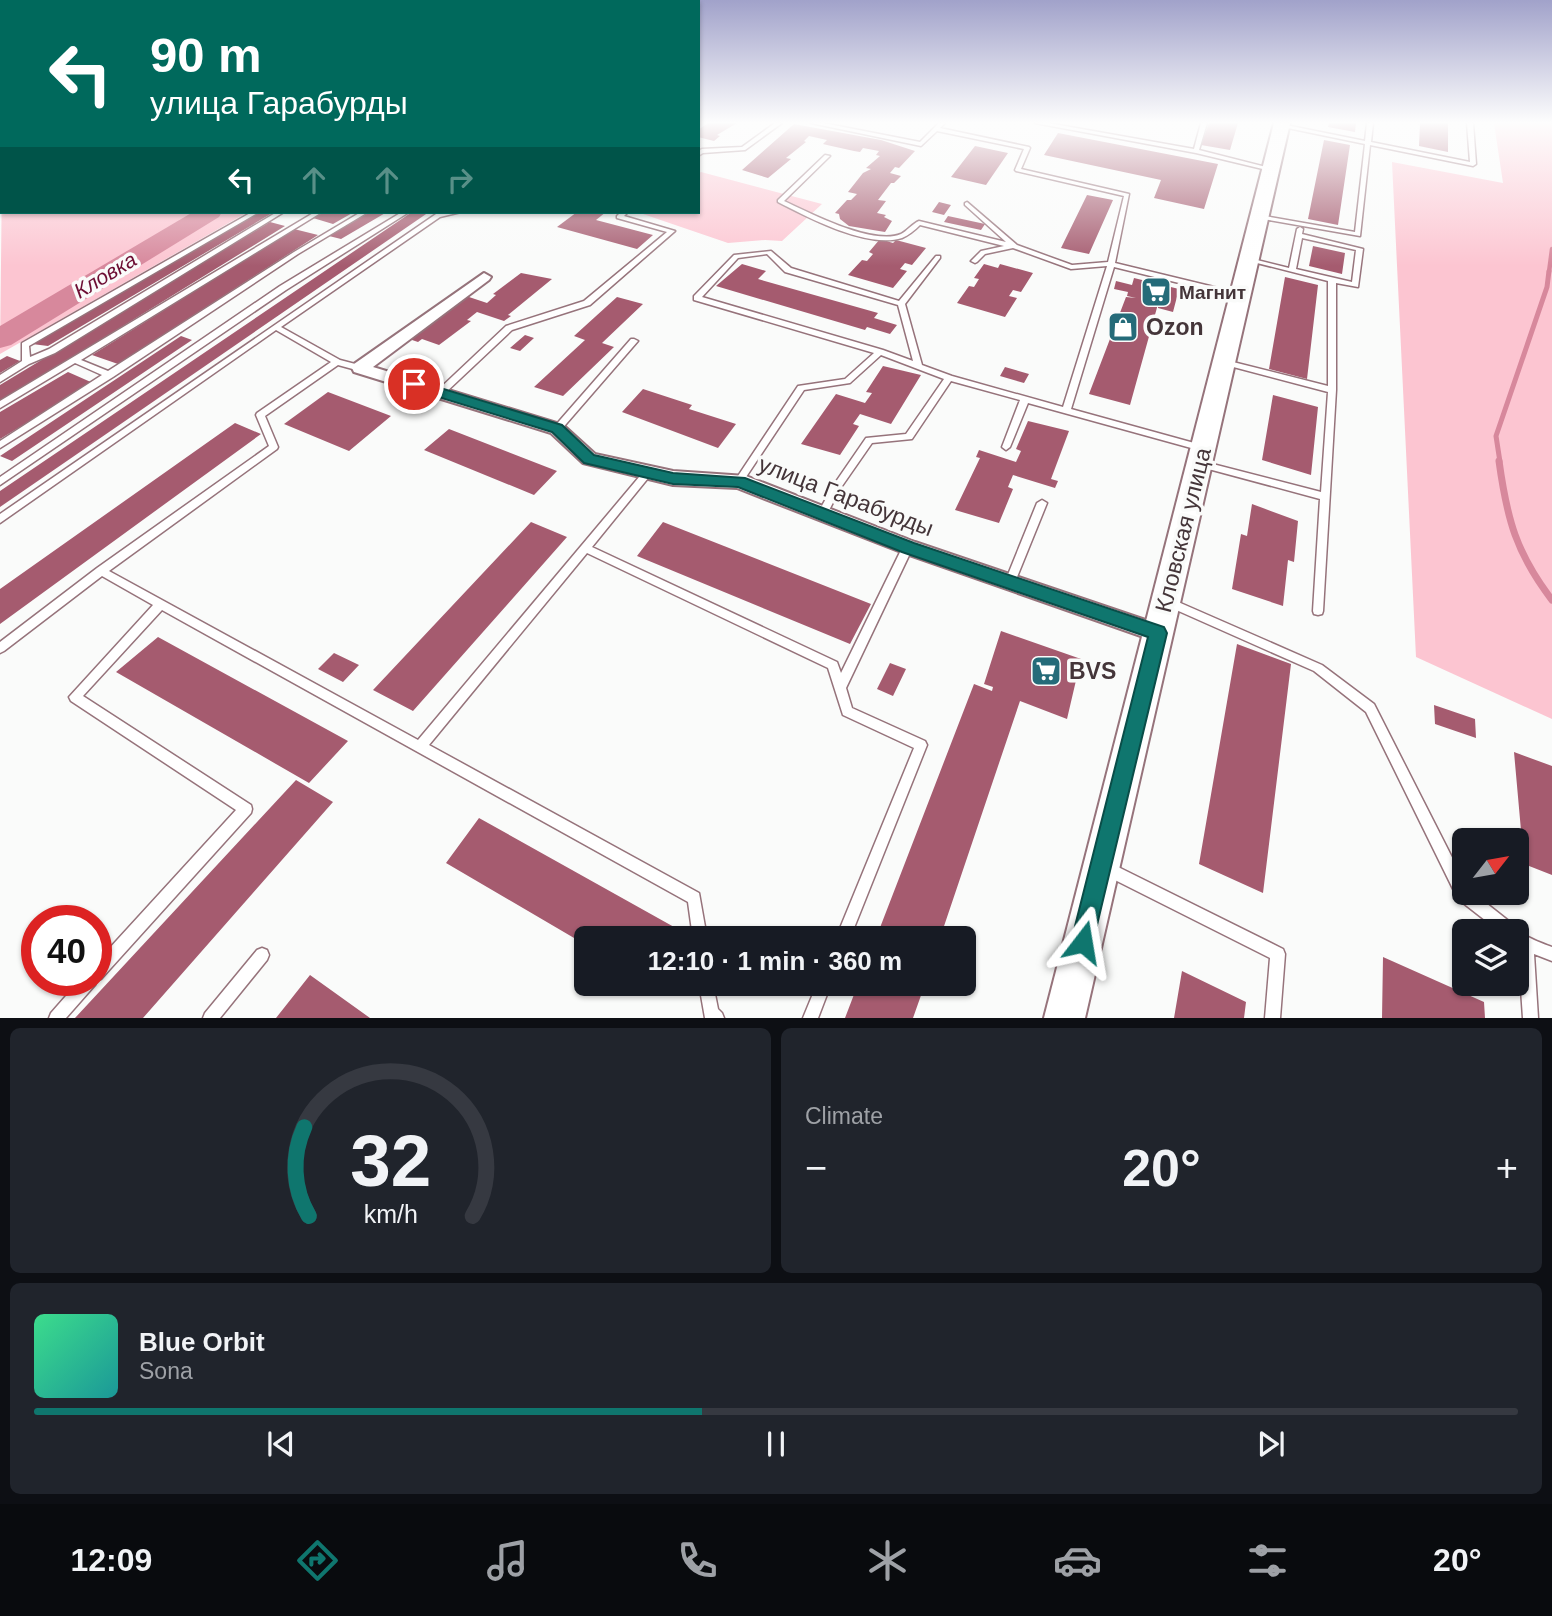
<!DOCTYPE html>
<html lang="en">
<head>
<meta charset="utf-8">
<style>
  :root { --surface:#171b24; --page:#20242c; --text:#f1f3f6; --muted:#9ea1a6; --line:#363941; --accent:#0f766e }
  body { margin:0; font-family:Arial,sans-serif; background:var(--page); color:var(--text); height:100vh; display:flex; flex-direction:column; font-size:26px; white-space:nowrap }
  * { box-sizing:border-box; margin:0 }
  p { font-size:23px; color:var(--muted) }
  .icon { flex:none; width:38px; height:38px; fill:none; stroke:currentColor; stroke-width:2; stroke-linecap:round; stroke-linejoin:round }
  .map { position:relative; height:1018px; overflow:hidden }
  .sheet { display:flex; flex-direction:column; gap:10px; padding:10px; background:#0d0f14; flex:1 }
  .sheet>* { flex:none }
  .banner { position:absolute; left:0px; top:0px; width:700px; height:214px; box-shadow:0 2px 5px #0004; background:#00695c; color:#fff; overflow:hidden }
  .needle { width:46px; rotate:59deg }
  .fabs { position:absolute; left:1452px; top:828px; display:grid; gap:14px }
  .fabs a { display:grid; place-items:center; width:77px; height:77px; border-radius:10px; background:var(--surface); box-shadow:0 2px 5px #0004; font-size:35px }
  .speed { position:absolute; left:21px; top:905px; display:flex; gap:14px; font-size:35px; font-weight:700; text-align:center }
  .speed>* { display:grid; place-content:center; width:91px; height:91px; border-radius:50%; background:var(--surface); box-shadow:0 2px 5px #0004; line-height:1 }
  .speed .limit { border:10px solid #d22; background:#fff; color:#111 }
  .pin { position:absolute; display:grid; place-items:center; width:60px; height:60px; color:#fff; margin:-30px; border:4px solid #fff; border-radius:50%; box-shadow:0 2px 7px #0007 }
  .me { position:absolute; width:77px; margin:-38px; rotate:14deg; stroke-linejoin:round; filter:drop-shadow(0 0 5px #0008) }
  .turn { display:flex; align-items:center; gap:24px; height:147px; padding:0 35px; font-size:32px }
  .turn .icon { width:91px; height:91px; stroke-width:2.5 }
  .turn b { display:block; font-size:49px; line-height:60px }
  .lanes { display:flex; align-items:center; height:66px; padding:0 35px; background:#0003; justify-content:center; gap:35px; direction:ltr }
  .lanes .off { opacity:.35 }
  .big { font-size:52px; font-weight:800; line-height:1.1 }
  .sheet .card { flex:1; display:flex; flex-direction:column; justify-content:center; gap:10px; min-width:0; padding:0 24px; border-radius:10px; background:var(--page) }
  .sheet .dial { align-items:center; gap:0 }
  .dial svg { height:182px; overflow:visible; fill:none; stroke:var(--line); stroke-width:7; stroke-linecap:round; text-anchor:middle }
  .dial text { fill:var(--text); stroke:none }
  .song { display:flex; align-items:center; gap:21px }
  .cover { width:84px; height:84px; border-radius:10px; background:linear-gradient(135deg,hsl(150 70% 55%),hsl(180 70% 35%)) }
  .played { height:7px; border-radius:4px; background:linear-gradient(90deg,var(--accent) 45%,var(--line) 45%) }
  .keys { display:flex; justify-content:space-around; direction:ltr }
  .heat { display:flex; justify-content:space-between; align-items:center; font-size:38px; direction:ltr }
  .sheet .tiles { flex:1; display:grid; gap:10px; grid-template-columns:1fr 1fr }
  .card:last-child { grid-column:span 2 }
  .trip { position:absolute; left:574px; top:926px; width:402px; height:70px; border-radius:10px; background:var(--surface); box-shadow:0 2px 5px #0004; font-weight:800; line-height:70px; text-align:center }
  .tabs { display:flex; height:112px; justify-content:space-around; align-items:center; background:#090b0e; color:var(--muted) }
  .tabs .icon { width:49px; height:49px }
  .tabs .on { color:var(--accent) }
  .tabs b { font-size:32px; color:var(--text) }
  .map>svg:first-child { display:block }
</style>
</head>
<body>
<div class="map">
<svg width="1552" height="1018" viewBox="0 0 1552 1018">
  <rect width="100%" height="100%" fill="#fafbfa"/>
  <path fill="#fcc5d1" d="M1494 123H1552V719L1416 657 1392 162 1503 183Z
    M701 172 822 204 782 241 765 240 728 243 643 214 646 212H698V174Z
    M2 173V212H248L0 354Z"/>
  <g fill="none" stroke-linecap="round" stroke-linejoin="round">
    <path stroke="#d7889c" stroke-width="4.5" d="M1549 272 1552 249"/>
    <path stroke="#d7889c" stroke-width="5" d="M1500 462 1496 436 1547 287 1549 271"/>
    <path stroke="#d7889c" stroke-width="7" d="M1499 461C1507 519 1516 553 1552 600"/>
    <path fill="#d7889c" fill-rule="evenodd" d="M193 212H222L219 217 11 345 0 348V326Z"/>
  </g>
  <path fill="#a55b6f" d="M708 123H737L717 135 720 136 714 141 698 137V130Z
    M1209 123H1238L1230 150 1201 145Z
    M1329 123H1356L1355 132 1328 127Z
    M1420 123H1448V152L1419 146Z
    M794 124 881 140 915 151 899 168 895 167 890 173 901 176 894 183H891L878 200 886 201 877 213 886 215 884 217 892 221 885 232 849 226 840 219 839 214 835 213 847 200H851L857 194 848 192 863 173 871 169 866 168 880 156 876 155 879 151 863 148 860 152 854 151 827 145 823 144 827 140 809 136 804 141 806 142 786 158 791 159 768 178 742 170Z
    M1058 133 1218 164 1204 209 1154 198 1161 180 1044 155Z
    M1324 140 1350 145 1338 225 1308 219Z
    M975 146 1008 153 986 185 951 177Z
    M1087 195 1113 200 1089 254 1061 248Z
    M939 202 951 205 944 215 932 212Z
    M260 212H274L48 346 32 344Z
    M324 212H354L333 224 313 218Z
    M370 212H387L341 239 329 236Z
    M412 212H429L0 507V491Z
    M577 212H606L596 220 653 235 637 249 557 227Z
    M948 216 985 224 981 230 944 222Z
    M270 222 285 226 0 402V385Z
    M294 229 318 235 118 364 92 355Z
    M880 239 893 243 896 240 926 248 912 265 905 263 900 269 907 271 893 288 848 275 862 260 867 261 873 254 869 252Z
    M1313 246 1345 253 1342 274 1309 266Z
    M742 264 766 271 758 279 878 313 874 318 897 325 890 334 867 327 865 330 716 286Z
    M984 264 998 268 1000 264 1033 273 1021 292 1013 290 1009 296 1017 298 1005 317 957 303 969 286 974 287 979 279 974 278Z
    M521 273 552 279 508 315 511 316 504 321 477 312 467 320 471 321 439 345 422 339 418 342 406 338 460 294 487 303 496 295 493 294Z
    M1285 277 1318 285 1307 379 1269 369Z
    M1134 278 1179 289 1173 312 1158 308V304L1130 405 1089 394 1126 297 1136 298 1127 296 1128 292 1114 289 1116 281 1132 285Z
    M617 297 643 304 602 343 614 347 563 396 534 387 585 340 574 336Z
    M525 335 534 338 520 351 510 348Z
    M181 336 192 340 12 461 0 456Z
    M7 356 20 361 0 373V360Z
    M883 366 921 375 891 424 860 414 853 424 859 426 840 455 801 444 836 394 865 403 872 393 866 392Z
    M1005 367 1029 374 1024 383 1000 376Z
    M68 372 93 383 0 439V412Z
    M643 389 692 405 689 409 736 424 718 448 622 412Z
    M328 392 391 416 349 451 284 424Z
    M1273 395 1318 407 1311 475 1262 460Z
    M1028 421 1069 431 1051 479 1058 481 1055 488 1013 475 1008 487 1013 489 999 523 955 510 980 458 976 457 979 450 1016 462 1021 451 1016 449Z
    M235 423 261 434 0 624V589Z
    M449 429 557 471 534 495 424 450Z
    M1252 504 1298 521 1294 562 1288 560 1283 606 1232 589 1241 534 1247 536Z
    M531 522 567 537 413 711 373 690Z
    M663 522 871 604 850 644 637 556Z
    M1001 631 1081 659 1067 719 1020 701 940 938H876L974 684 992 691 993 687 984 684Z
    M158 637 348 741 309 783 116 672Z
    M1237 644 1291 664 1263 893 1199 864Z
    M334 653 359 665 343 682 318 669Z
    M890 663 906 669 893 696 877 689Z
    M1434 705 1475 719 1476 738 1435 724Z
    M1514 752 1552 766V875L1524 864Z
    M296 780 333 802 143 1018H75Z
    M479 818 683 932 680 938H586V945L446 863Z
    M1383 957 1484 1002 1485 1018H1382Z
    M1182 971 1246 1002 1244 1018H1174Z
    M310 975 370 1018H276Z
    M858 984H925L913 1018H845Z"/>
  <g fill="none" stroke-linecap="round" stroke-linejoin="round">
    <g stroke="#96737b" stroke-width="3">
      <path id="lane" d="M775 123H782L745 150 703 153 698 156V151L702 149 742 147Z
        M811 123H823L920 142 939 123H945L940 128 1029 147 1030 148 1021 169 1129 194 1115 263 1243 294 1244 296 1240 298 1114 267 1071 409 1205 446 1206 448 1205 450 1202 451 1028 403 1010 447 1006 450 1002 447 1020 400 951 381 912 439 872 443 840 489 826 516H820L818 513 833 486 866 438 906 434 944 379 881 355 850 383 804 390 742 483H736L734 481 736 479 798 386 845 379 874 353 694 300V296L734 255 771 251 791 268 899 301 936 256H940V258L905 304 922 365 952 376 1063 407 1107 266 1071 269 1013 248 985 254 977 262 975 263 971 261 981 251 1004 246 920 225C915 230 909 235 902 238 868 249 809 218 778 202V200L825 155 830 156 784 201C810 213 873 246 901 234 907 231 912 224 919 221L1006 242 965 205V203L967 202 1017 245 1072 265 1108 262 1124 196 1016 171 1015 170 1024 149 937 131 921 146ZM767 254 785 272 898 305 913 361 883 350 702 297 738 258Z
        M1035 123H1048L1194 149 1201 123H1207L1199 150 1274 169 1271 171 1196 153Z
        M1367 123H1373L1371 142 1470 162 1467 123H1473L1476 164 1473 166 1370 145 1360 236 1257 218 1256 217 1259 215 1355 232 1365 144 1278 126 1281 124 1365 141Z
        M252 212H259L29 346 30 357 49 349 277 212H284L55 353 29 364 0 382V375L22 361V343Z
        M315 212H322L81 360 108 371 294 252 361 212H368L298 254 113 377 0 448V441L102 375 75 363 0 408V401Z
        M402 212H409L286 290 0 485V477L280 286Z
        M439 212H461L440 217 281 327 340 360 363 366V370L360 371 338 365 265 416 278 447 277 449 109 571 418 740 645 470H651L653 472 592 547 837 662 841 673 904 544H912L913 547 846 688 852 708 925 741 927 745 850 938H836L914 748 843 715 828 668 587 553 429 745 699 893 707 938H693L688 902 162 610 83 696 251 805 252 809 251 813 101 979 97 981 95 985 66 1018H49L51 1013 80 980H96V963L236 810 71 701 69 697 153 605 102 576 4 651 0 653V642L97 568 269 446 256 415 257 413 331 362 276 330 0 523V514Z
        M621 212H628L624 216 675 231 590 305 512 330 443 395H437L436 393 437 391 506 326 584 301 667 232 617 218V216Z
        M1300 227 1303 229 1302 234 1363 249 1358 287 1336 283V390L1323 611 1322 614 1318 615 1314 614 1313 611 1320 499 1201 467 1196 464 1201 461 1321 492 1328 392 1222 364 1221 362 1225 360 1328 386V281L1245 260 1249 258 1289 268 1297 229ZM1302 238 1356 250 1352 282 1296 269Z
        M631 339H634L638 341 560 431H554L553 429 554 427Z
        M1042 500 1047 503 1015 582 1014 585H1006L1005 582 1037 503Z
        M1169 598 1322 665 1374 704 1465 883V892H1472L1515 926C1523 937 1539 942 1552 947V961L1534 954 1538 1018H1523L1517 931H1499L1458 899 1366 712 1314 671 1165 605 1164 602 1165 599Z
        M1108 862 1283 949 1285 954 1280 1018H1265L1270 958 1103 874 1101 869 1103 864Z
        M262 948 267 950 269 955 267 960 220 1018H203L205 1013 257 950Z
        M699 984H713L718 1009 722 1013 724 1018H705Z
        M817 984H831L818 1018H803Z"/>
    </g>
    <g stroke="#96737b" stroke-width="4">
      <path id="street" d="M484 273 491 277 489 280 373 367 563 425 595 454 673 471 746 476 915 542 1166 627 1169 633 1166 639 1158 642 901 552 737 488 673 485 583 463 551 433 354 372 352 368 354 364Z"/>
    </g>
    <g stroke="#96737b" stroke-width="4">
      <path id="secondary" d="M1274 123H1290L1085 1018H1044Z"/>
    </g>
    <use href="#lane" fill="#fff" fill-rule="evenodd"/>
    <use href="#street" fill="#fff" fill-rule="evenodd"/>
    <use href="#secondary" fill="#fff" fill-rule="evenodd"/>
  </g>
  <linearGradient id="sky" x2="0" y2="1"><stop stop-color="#a1a2ca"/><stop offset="0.46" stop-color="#fdfdfd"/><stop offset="1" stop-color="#fdfdfd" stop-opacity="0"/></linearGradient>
  <rect width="1552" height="266" fill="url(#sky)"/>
  <path fill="#0f766e" stroke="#0a4d48" stroke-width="2" d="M414 380 562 425 594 455 673 473 745 478 914 543 1164 627 1167 633 1091 950 1083 953 1074 950 1071 942 1148 637 902 552 738 487 673 484 584 463 552 432 409 388 407 384Z"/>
  <defs>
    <g id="supermarket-square" transform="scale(1.575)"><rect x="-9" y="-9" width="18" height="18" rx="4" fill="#256b79" stroke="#fafbfa"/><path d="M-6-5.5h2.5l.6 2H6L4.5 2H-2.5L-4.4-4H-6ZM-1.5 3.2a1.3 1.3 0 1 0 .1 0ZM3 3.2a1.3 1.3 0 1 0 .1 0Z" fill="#fff"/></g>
    <g id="shop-square" transform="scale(1.575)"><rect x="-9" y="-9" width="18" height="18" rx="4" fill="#256b79" stroke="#fafbfa"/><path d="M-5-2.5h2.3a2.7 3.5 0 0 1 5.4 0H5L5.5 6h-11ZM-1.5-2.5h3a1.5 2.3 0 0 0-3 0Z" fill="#fff"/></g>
  </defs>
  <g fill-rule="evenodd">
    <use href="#supermarket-square" x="1156" y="292"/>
    <use href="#shop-square" x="1123" y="327"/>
    <use href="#supermarket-square" x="1046" y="671"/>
  </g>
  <g text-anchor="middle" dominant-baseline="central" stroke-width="7" stroke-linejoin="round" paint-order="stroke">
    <g font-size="19" font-weight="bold" fill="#443539" stroke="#fafbfa" text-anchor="start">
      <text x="1179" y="292">Магнит</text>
    </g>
    <g font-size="21" font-style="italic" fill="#6c0d33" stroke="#fafbfa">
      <text transform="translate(105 275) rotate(-31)">Кловка</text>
    </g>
    <g font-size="23" font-weight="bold" fill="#443539" stroke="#fafbfa" text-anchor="start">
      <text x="1146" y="327">Ozon</text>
      <text x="1069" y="671">BVS</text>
    </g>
    <g font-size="23" fill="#443539" stroke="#fafbfa">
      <text transform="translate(846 496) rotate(21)">улица Гарабурды</text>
      <text transform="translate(1183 530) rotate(-76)">Кловская улица</text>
    </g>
  </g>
</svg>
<div class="fabs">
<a><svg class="needle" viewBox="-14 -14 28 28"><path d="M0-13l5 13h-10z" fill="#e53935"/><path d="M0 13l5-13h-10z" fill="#9ea1a6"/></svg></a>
<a><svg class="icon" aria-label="layers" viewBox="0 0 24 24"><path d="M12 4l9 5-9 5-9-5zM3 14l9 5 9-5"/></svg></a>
</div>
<div class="speed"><div class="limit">40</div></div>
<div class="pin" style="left:414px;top:384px;background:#d93025"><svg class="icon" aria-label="arrive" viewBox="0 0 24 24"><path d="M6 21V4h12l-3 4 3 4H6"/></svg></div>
<svg class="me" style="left:1083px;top:942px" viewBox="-20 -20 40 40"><path d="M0-17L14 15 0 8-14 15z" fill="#0f766e" stroke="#fff" stroke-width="4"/></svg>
<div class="trip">12:10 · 1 min · 360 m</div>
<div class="banner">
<div class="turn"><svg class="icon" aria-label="left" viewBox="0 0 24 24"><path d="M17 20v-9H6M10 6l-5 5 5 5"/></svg><div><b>90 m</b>улица Гарабурды</div></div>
<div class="lanes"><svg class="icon" aria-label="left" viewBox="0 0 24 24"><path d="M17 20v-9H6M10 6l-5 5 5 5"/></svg><svg class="icon off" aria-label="ahead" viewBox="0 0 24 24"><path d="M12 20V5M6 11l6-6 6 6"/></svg><svg class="icon off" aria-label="ahead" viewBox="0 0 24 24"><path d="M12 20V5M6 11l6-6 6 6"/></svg><svg class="icon off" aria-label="right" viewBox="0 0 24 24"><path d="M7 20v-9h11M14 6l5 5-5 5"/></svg></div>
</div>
</div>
<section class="sheet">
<div class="tiles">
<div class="card dial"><svg viewBox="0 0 100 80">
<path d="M14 69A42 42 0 1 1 86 69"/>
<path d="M14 69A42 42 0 0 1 12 30" stroke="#0f766e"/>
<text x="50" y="56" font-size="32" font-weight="700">32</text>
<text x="50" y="72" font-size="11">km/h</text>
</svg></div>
<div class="card"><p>Climate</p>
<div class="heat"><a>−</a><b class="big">20°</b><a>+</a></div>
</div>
<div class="card">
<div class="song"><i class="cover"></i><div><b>Blue Orbit</b><p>Sona</p></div></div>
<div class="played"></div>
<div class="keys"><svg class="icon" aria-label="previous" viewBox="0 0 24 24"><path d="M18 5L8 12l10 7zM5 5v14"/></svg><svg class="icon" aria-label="pause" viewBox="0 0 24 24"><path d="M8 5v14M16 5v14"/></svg><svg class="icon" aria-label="next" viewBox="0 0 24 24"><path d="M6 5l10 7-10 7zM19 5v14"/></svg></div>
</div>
</div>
</section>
<nav class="tabs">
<b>12:09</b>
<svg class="icon on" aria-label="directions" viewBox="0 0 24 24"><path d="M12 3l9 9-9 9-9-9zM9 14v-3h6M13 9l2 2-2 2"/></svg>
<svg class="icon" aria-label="music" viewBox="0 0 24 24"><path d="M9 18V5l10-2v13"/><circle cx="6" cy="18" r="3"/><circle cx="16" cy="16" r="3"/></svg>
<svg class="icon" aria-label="phone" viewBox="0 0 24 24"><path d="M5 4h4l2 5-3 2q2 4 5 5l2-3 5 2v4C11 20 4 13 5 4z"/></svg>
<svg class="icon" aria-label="climate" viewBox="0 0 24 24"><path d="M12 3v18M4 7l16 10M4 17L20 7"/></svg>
<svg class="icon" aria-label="car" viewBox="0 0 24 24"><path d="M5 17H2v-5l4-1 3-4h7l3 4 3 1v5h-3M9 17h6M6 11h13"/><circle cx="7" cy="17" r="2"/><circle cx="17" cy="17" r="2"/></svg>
<svg class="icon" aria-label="filters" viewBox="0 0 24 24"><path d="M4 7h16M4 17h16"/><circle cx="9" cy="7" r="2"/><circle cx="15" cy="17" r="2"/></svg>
<b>20°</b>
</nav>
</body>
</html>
